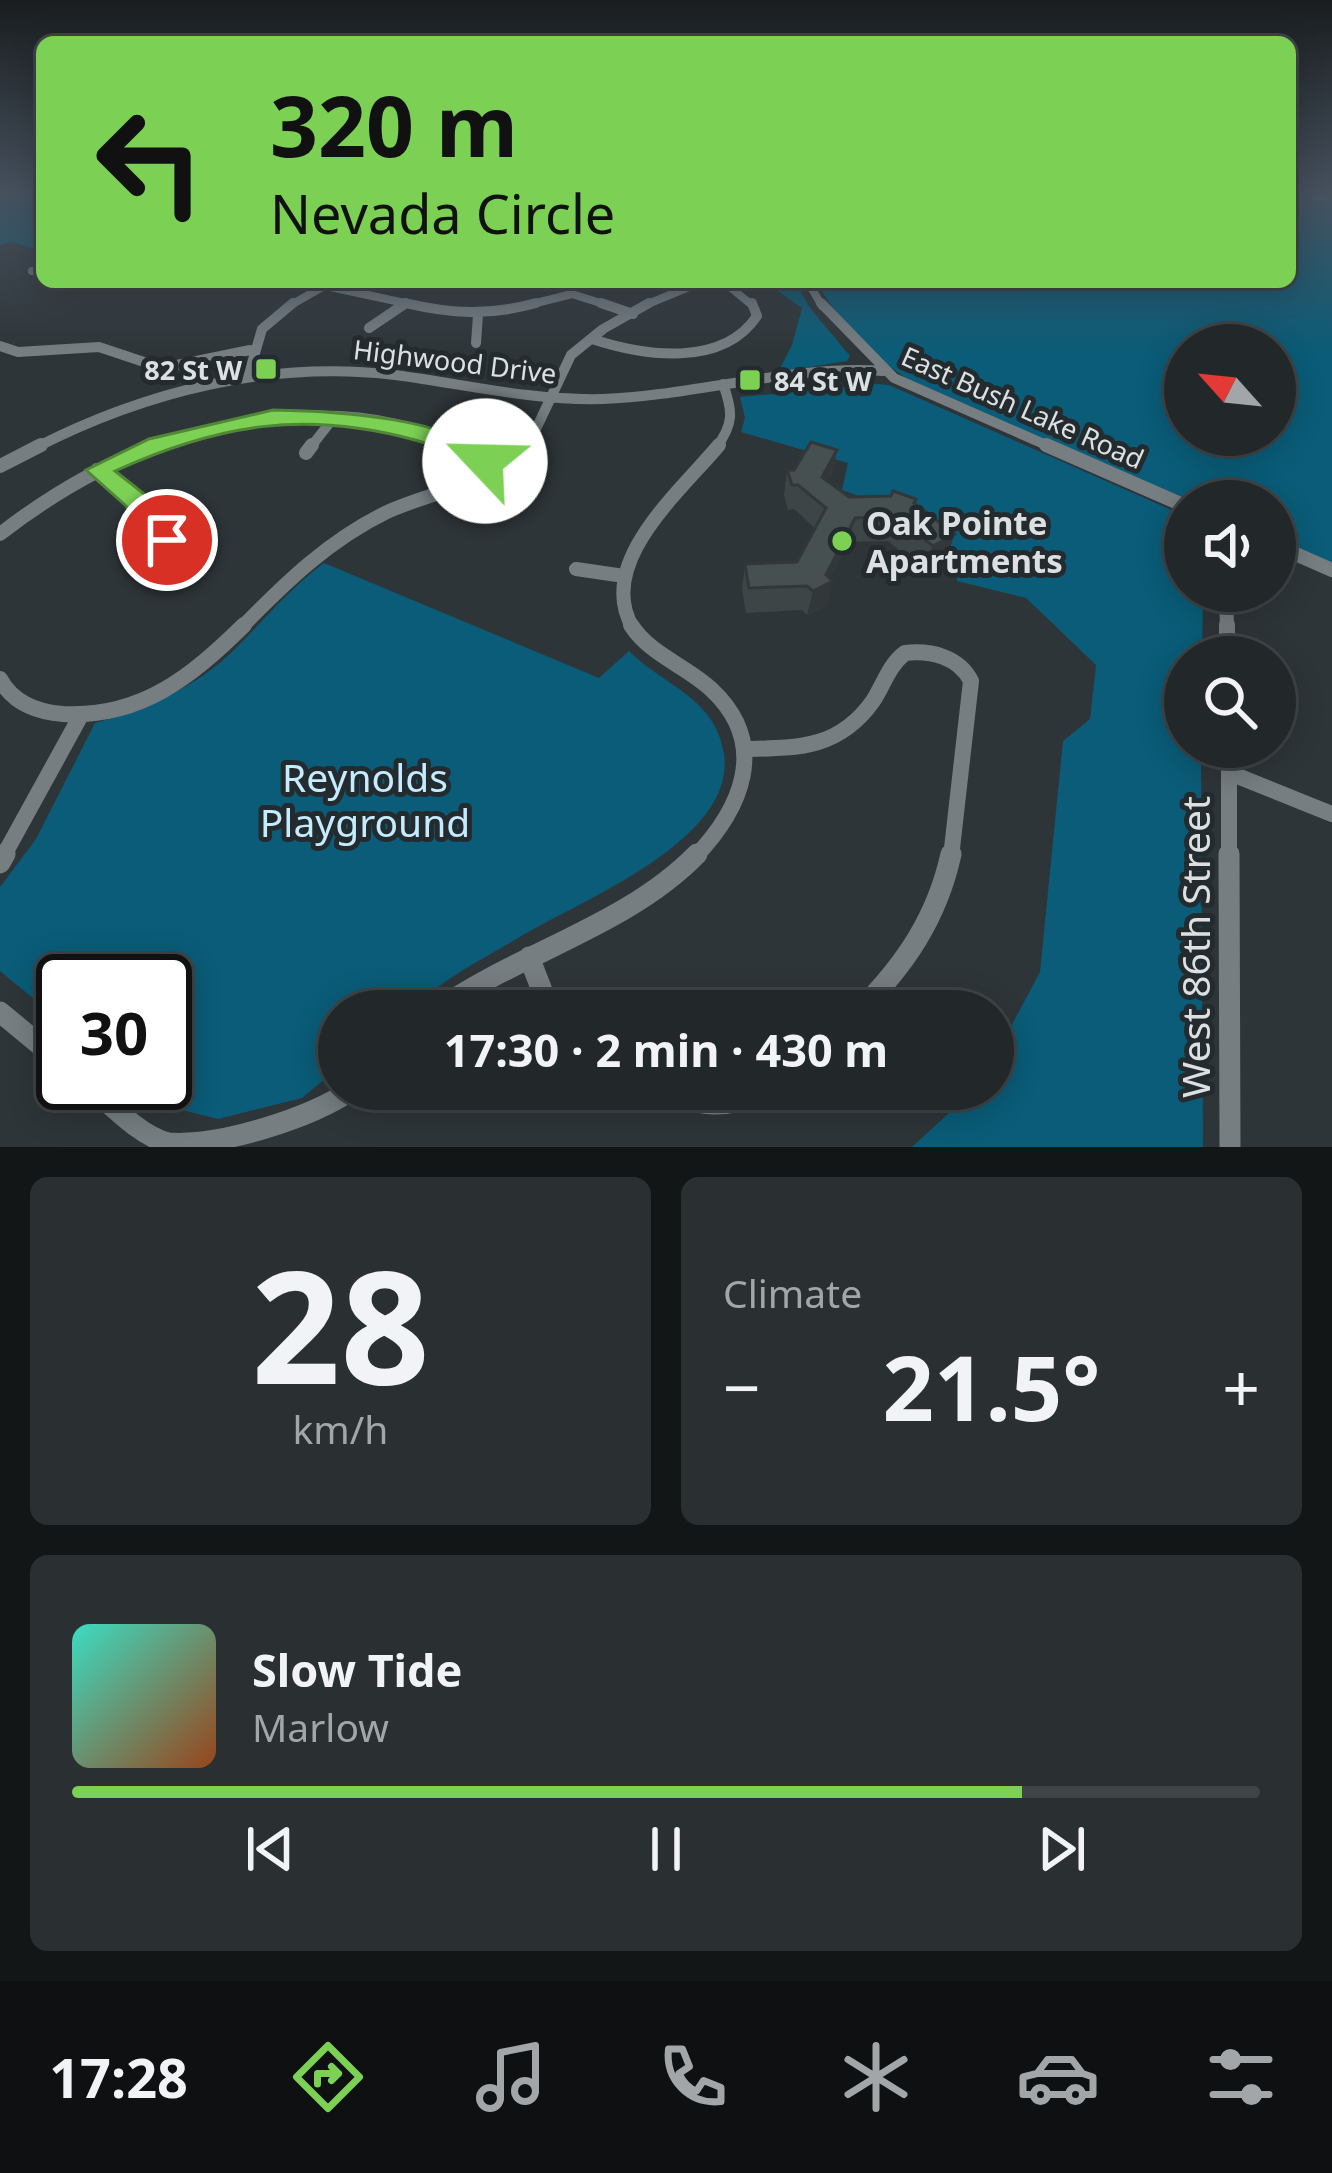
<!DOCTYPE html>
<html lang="en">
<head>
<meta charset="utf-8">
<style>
  :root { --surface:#22282a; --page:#2a3032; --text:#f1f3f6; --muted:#a2a6a8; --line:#3f4447; --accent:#7cd155 }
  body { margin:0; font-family:"Noto Sans",sans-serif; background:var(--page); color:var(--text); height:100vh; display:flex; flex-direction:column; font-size:45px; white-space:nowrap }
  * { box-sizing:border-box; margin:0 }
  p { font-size:39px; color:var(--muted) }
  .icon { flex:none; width:66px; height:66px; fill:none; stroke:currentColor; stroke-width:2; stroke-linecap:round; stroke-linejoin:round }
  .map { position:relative; height:1147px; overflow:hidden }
  .details { display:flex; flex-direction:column; gap:30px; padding:30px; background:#131617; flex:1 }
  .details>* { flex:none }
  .guide { position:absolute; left:36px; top:36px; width:1260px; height:252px; border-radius:18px; box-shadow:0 6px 30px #0003,0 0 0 3px var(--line); background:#7cd155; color:#111; overflow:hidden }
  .needle { width:78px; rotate:297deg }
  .buttons { position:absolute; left:1164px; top:324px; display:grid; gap:24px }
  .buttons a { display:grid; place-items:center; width:132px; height:132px; border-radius:50%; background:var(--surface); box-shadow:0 6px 30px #0003,0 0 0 3px var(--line); font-size:60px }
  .speed { position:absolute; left:36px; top:954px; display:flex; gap:24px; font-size:60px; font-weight:700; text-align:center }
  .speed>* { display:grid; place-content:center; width:156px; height:156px; border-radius:50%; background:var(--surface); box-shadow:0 6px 30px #0003,0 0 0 3px var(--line); line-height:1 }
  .speed .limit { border:6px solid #111; border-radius:18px; background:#fff; color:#111 }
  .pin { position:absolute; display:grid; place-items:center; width:102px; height:102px; color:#fff; margin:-51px; border:6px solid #fff; border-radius:50%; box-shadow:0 3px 12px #0007 }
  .me { position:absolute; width:132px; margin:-66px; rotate:294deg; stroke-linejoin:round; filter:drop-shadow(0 0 9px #0008) }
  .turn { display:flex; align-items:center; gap:42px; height:252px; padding:0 36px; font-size:54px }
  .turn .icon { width:156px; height:156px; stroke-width:2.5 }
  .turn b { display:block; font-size:84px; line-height:102px }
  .big { font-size:90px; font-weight:700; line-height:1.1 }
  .details .widget { flex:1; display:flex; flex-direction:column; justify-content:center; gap:18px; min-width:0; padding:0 42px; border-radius:18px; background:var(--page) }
  .details .dial { align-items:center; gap:0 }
  .dial b { font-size:156px; line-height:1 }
  .song { display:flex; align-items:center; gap:36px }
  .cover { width:144px; height:144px; border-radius:18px; background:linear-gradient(135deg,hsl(170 70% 55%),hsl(20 70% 35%)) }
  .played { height:12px; border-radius:6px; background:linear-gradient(90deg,var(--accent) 80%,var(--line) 80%) }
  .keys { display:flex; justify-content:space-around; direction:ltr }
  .heat { display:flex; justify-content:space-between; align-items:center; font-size:66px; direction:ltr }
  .details .tiles { flex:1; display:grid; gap:30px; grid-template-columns:1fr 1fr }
  .widget:last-child { grid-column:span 2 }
  .trip { position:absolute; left:318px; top:990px; width:696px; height:120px; border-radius:60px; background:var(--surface); box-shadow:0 6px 30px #0003,0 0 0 3px var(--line); font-weight:700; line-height:120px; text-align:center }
  .menu { display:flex; height:192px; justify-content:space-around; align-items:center; background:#0e1011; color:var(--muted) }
  .menu .icon { width:84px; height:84px }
  .menu .active { color:var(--accent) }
  .menu b { font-size:54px; color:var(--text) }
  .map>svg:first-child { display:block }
</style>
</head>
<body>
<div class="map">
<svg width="1332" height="1147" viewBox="0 0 1332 1147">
  <rect width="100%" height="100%" fill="#2e3538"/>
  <path fill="#0a5c78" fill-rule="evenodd" d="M0 194H42V251L11 242 0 245Z
    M1290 196 1332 199V564L1275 540V501L1185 502 916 384C876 361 838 322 817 282H1290ZM1185 345H1275V435H1185Z
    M765 282H795L810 308 850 356 847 361 778 372 792 345 802 308Z
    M877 384 889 385 1185 516V591H1202L1203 600 1202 657H1185V747H1201L1203 1147H912L975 1089H993V1060L1040 972 1063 741 1090 719 1096 665 1026 598 957 581 956 556 908 514 842 490 848 463 741 432 745 418 740 397Z
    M324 563 599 678 629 651C664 686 716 698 724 754 737 841 577 902 518 938 489 955 459 971 432 991 425 996 419 1004 411 1008 395 1018 359 1011 339 1011V1067L302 1098 218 1119 162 1105 136 1083H165V981H63V1023L0 971V887L36 839 95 723C148 708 196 688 236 648 266 618 289 589 324 563Z"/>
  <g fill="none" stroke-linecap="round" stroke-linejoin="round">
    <path stroke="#767e82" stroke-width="8" d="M32 271H42
      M131 282H196
      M307 282 419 306
      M724 282 753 306
      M808 282 822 306
      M289 306 326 285
      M402 306 407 303
      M524 306 572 294 610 306
      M643 306 701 282"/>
    <path stroke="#767e82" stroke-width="10" d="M405 303C452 314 489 316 536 303
      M601 303 633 314
      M821 303 894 378 1053 448
      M369 328 406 303
      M592 339C644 356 722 368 757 316L752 303
      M476 343 478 315
      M0 346 18 352 99 347 162 368 250 350
      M248 377 262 329 293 303
      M35 448C146 391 271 360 395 375 465 384 532 401 603 399 692 396 798 364 883 371
      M148 448C240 413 369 397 458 448
      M310 448 335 416
      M527 448 571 355 603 329 649 303
      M716 448C734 424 733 411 723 384"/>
    <path stroke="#767e82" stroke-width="14" d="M453 445 498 471
      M1046 445 1185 506
      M306 453 312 445
      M0 466 41 445
      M97 470 134 499 167 540
      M0 534C49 496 98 467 156 445
      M1275 545 1332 570
      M576 569 624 576
      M1226 591 1227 628
      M241 628C285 583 329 540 387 512 435 490 492 485 530 445
      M633 628C594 563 682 490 719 445"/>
    <path stroke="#767e82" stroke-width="16" d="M631 625C650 655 687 666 712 690 770 745 741 809 695 857
      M1227 625V657
      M0 679C13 703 37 712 63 714 141 718 191 677 244 625
      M1229 747V857
      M744 749C798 748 839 749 873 701 884 684 889 665 905 653 931 650 959 657 971 681L951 857
      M1230 773 1332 814
      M3 857 80 717"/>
    <path stroke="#767e82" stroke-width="21" d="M1229 854 1230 1147
      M0 863 5 854
      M529 957 550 1011
      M436 1011C518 953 627 926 697 854
      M859 1011C905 965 937 918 951 854
      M0 1012 63 1064
      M86 1083C110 1103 138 1135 168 1143 220 1147 311 1118 353 1089
      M658 1089C696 1106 729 1112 766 1089"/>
    <path stroke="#a0a5a7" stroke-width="3" stroke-dasharray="14 8" stroke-linecap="butt" d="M1290 195 1332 199"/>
  </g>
  <path fill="#3d4546" d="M837 450 832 475 828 481 849 497 915 503 946 558 924 571 888 541 848 542 830 579 827 605 807 615 802 610 746 613 742 589 745 564 797 562 815 528 794 509 788 510 784 495 787 470H794Z"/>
  <path fill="#323839" d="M837 450 832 475 817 501 822 477Z
    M855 518 848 542 829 583 833 581 827 605 807 615 813 591 826 575Z
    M955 534 946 558 924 571 933 546Z"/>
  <path fill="#475051" stroke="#323839" stroke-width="3" d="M811 442 837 450 822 477 849 497 891 496 893 491 916 499 914 503 955 534 933 546 896 516 855 518 826 575 833 581 813 591 807 586 749 588 745 564 797 562 826 508 798 485H792L787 470H794Z"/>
  <linearGradient id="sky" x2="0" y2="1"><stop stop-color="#191d1f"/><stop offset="0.55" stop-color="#46515e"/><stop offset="1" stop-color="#46515e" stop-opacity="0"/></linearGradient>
  <rect width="1332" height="354" fill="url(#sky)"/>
  <path fill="#7cd155" stroke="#518837" stroke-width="3" d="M273 410C332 411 454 417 497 461L485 468C461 462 440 446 415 440 305 410 218 424 115 471L143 493 176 533 180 540 167 549 158 546 125 505 86 470 149 439Z"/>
  <g fill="#7cd155" stroke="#242b2e" stroke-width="4.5">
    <rect x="254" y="357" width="24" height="24" rx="6"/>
    <rect x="738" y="368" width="24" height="24" rx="6"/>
    <circle cx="842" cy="541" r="12"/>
  </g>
  <g text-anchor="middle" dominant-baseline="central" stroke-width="10" stroke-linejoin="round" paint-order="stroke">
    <g font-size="27" fill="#dce0e2" stroke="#242b2e">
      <text transform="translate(455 361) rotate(7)">Highwood Drive</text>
      <text transform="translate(1023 407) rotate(24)">East Bush Lake Road</text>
    </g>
    <g font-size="27" font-weight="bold" fill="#dce0e2" stroke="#242b2e" text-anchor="end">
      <text x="242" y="369">82 St W</text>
      <text x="774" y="380" text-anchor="start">84 St W</text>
    </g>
    <g font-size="33" font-weight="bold" fill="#dce0e2" stroke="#242b2e" text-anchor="start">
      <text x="866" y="522">Oak Pointe<tspan x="866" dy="38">Apartments</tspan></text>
    </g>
    <g font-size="39" fill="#c4ebfe" stroke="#242b2e">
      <text x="365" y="776">Reynolds<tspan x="365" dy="45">Playground</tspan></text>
    </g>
    <g font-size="39" fill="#dce0e2" stroke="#242b2e">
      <text transform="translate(1194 947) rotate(-90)">West 86th Street</text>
    </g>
  </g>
</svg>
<div class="buttons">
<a><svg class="needle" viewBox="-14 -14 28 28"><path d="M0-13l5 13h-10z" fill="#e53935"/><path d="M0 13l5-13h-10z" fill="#a2a6a8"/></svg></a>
<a><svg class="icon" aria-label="sound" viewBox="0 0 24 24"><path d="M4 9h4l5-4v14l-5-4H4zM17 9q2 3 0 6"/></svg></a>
<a><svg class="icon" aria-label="search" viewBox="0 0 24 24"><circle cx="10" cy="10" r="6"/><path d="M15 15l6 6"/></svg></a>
</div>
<div class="speed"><div class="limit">30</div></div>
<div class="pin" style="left:167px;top:540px;background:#d93025"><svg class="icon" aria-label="arrive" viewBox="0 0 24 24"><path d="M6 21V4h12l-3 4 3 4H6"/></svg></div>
<svg class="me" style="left:485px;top:461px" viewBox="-20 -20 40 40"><circle r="19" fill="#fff"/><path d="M0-13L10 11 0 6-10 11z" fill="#7cd155"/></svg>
<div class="trip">17:30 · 2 min · 430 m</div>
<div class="guide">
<div class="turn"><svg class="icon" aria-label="left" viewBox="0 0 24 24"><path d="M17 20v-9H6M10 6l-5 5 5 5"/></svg><div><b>320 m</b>Nevada Circle</div></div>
</div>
</div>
<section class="details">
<div class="tiles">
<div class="widget dial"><b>28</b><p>km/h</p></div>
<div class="widget"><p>Climate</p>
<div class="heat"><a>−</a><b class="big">21.5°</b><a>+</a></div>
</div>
<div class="widget">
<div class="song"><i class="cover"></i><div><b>Slow Tide</b><p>Marlow</p></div></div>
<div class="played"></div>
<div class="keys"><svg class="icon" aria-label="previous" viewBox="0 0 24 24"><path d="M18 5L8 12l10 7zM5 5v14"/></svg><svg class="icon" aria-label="pause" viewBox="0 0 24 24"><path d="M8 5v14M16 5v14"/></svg><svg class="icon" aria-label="next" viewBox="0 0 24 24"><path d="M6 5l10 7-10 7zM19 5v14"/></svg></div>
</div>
</div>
</section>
<nav class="menu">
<b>17:28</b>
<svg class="icon active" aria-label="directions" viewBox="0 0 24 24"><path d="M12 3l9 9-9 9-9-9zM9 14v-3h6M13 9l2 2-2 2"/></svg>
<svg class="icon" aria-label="music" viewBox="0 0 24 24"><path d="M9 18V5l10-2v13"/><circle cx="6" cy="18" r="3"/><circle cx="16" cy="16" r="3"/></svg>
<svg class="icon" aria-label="phone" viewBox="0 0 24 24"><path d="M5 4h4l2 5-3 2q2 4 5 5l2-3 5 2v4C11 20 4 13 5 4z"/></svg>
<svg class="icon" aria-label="climate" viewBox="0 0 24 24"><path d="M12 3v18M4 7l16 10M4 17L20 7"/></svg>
<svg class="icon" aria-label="car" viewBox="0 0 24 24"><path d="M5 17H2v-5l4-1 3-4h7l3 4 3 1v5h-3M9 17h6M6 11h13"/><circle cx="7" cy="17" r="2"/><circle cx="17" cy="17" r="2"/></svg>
<svg class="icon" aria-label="filters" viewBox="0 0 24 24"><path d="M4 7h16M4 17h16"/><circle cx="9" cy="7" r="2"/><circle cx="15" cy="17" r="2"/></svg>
</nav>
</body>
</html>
